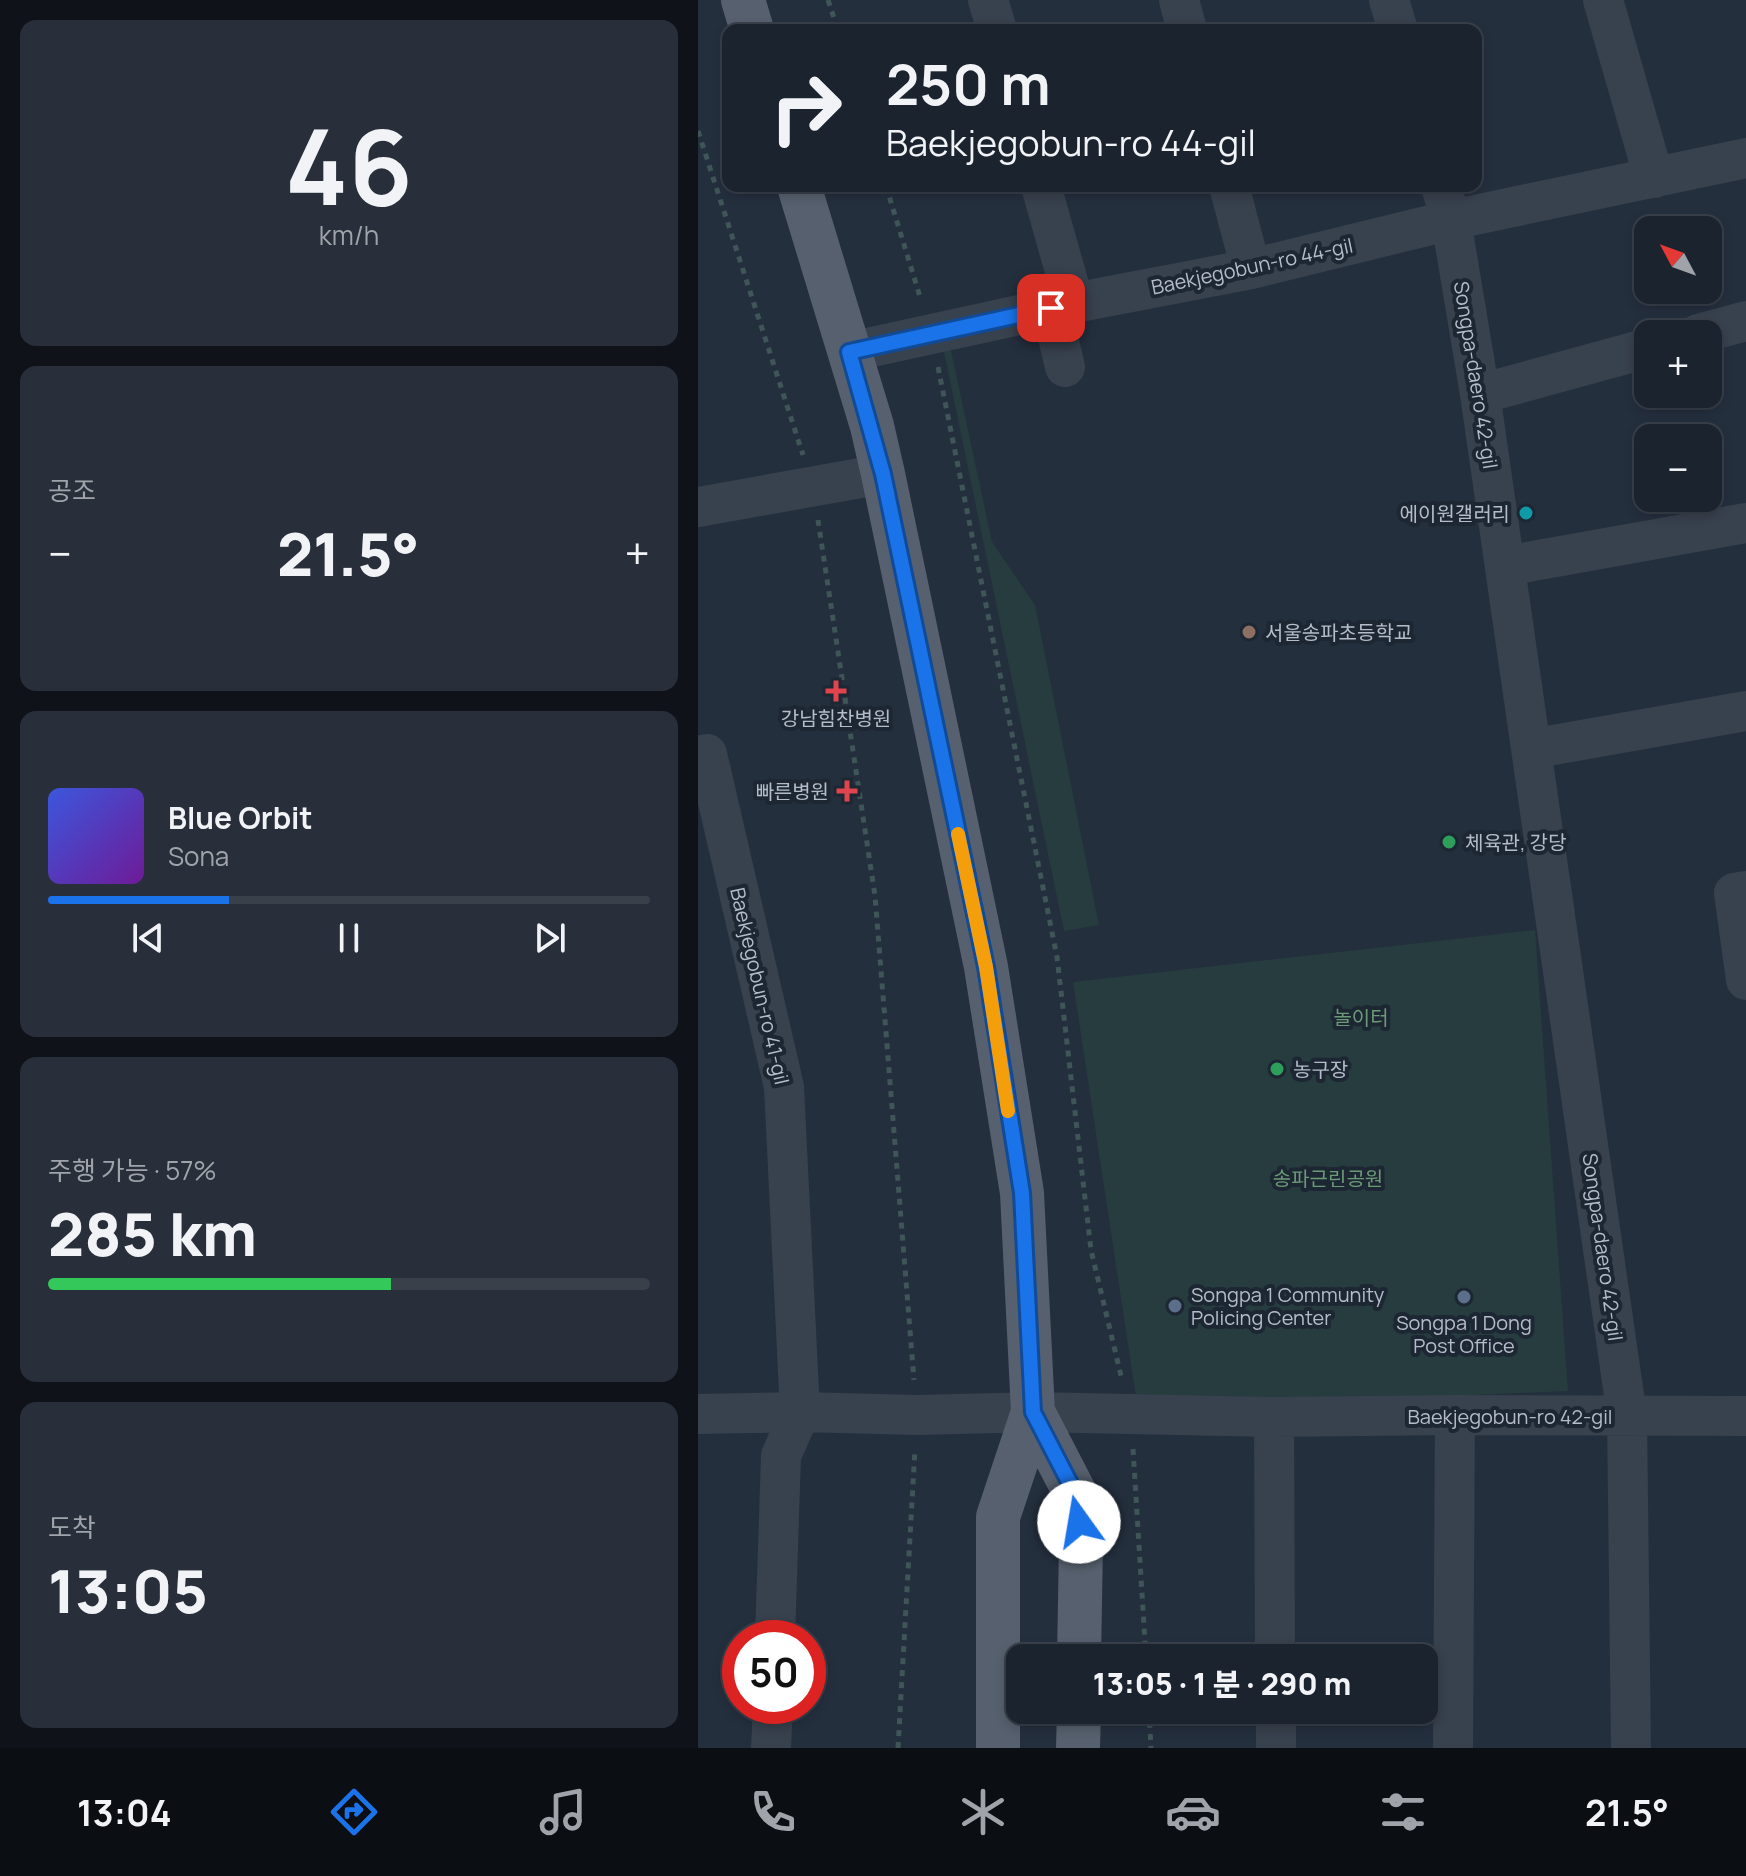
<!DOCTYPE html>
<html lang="ko">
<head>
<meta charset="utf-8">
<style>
  :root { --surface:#1b232e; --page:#282f3a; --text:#f1f3f6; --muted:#a0a4aa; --line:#39404a; --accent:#1a73e8 }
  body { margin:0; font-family:Manrope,"Noto Sans KR",sans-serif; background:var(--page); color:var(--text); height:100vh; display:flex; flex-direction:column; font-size:30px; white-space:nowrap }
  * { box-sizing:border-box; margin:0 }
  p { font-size:26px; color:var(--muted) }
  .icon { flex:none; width:44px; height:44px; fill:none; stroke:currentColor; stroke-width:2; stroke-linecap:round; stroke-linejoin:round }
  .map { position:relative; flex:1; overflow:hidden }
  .drawer { display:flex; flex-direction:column; gap:20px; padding:20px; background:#0f1319; width:698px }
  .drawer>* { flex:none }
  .hud { position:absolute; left:24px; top:24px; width:760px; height:168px; border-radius:16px; box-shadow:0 4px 12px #0003,0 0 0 2px var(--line); background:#1b232e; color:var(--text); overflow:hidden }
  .needle { width:52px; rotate:311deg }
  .buttons { position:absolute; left:936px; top:216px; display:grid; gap:16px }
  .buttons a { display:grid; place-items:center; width:88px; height:88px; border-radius:16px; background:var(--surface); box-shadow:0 4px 12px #0003,0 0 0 2px var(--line); font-size:40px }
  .speed { position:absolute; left:24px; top:1620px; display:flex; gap:16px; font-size:40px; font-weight:700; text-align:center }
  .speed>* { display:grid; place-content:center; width:104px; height:104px; border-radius:50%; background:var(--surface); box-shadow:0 4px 12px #0003,0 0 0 2px var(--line); line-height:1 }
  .speed .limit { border:12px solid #d22; background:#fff; color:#111 }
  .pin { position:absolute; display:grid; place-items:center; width:68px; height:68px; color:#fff; margin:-34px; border-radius:16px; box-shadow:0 4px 12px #0006 }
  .me { position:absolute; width:88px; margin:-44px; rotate:347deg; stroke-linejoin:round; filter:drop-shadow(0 0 6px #0008) }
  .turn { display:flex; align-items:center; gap:28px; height:168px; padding:0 32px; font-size:36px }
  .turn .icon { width:104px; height:104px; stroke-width:2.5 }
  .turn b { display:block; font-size:56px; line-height:68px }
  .big { font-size:60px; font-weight:800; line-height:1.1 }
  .drawer .tile { flex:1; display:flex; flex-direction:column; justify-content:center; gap:12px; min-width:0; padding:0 28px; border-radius:16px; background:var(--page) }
  .drawer .dial { align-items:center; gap:0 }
  .dial b { font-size:104px; line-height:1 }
  .song { display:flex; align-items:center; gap:24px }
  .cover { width:96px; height:96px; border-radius:12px; background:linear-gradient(135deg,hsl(230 70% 55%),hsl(280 70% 35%)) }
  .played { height:8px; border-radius:4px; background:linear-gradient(90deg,var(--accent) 30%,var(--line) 30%) }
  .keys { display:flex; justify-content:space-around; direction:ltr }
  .heat { display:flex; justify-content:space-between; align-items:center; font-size:44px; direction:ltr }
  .charge { height:12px; border-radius:6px; background:linear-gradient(90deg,#34c759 57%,var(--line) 0) }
  .trip { position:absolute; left:308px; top:1644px; width:432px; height:80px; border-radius:16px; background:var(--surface); box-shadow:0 4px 12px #0003,0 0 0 2px var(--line); font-weight:800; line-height:80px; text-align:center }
  .tabs { display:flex; height:128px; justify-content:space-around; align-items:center; background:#0b0e12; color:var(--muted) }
  .tabs .icon { width:56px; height:56px }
  .tabs .current { color:var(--accent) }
  .tabs b { font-size:36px; color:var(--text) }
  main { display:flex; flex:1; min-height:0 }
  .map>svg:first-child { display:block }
</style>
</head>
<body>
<main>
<section class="drawer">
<div class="tile dial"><b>46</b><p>km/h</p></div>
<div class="tile"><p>공조</p>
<div class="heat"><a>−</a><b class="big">21.5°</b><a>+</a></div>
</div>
<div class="tile">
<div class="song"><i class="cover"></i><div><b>Blue Orbit</b><p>Sona</p></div></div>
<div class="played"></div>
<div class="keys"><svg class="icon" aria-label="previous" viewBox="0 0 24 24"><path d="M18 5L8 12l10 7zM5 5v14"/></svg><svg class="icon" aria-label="pause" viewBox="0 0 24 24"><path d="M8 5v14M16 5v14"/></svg><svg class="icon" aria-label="next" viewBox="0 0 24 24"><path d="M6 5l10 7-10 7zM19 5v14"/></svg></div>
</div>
<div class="tile"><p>주행 가능 · 57%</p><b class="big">285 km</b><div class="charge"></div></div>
<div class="tile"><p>도착</p><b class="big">13:05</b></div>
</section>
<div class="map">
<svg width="1048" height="1748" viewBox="0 0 1048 1748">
  <rect width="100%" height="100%" fill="#242f3e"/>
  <path fill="#263c3f" d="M252 346 294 542 337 605 401 925 366 931 245 347Z
    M837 930 870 1391 440 1410 375 982Z"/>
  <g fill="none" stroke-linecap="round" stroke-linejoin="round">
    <path stroke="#3f5557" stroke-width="5" stroke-dasharray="6 6" stroke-linecap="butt" d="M130 0 140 30
      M0 131 105 455
      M188 186 223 300
      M240 367 359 957 393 1250 424 1380
      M120 520 177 896 216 1380
      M435 1449 448 1658
      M451 1710 453 1748
      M200 1748 217 1449"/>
    <path stroke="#38414e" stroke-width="40" d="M290 0 299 30
      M481 0 489 30
      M691 0 700 30
      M905 0 956 178
      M343 186 376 303
      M531 186 553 269
      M743 186 753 220 782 394 929 1416 933 1748
      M353 308 367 367
      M1000 334 1048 321
      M151 352 376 303 553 269 753 220 1048 158
      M782 394 950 348
      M0 507 185 474
      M807 566 1048 523
      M833 749 1048 711
      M0 756 9 754 86 1087 102 1412 83 1456 77 1638
      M1048 891 1036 893 1048 980
      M0 1414 102 1412 219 1415 335 1412 576 1417 757 1415 1048 1416
      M576 1417 577 1658
      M578 1710V1748
      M73 1748 75 1706
      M755 1748 757 1415"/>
    <path stroke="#56606e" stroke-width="44" d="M45 0 54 30
      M101 186 174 426 185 474 288 967 324 1193 335 1412 300 1517V1748
      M335 1412 380 1499 383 1545 381 1658
      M380 1748 381 1710"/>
  </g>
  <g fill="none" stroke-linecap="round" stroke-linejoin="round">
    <g stroke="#114b97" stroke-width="20">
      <path id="route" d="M353 308 151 352 185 474 288 967 324 1193 335 1412 380 1499 381 1522"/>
    </g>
    <use href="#route" stroke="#1a73e8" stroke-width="14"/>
    <path stroke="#f59e0b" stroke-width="14" d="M260 834 288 967 310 1111"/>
  </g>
  <circle fill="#0f9aa8" stroke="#1d2633" stroke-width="3" cx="828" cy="513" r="8"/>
  <circle fill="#8d6e63" stroke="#1d2633" stroke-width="3" cx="551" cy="632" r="8"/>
  <g fill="#e0444e" stroke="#1d2633" stroke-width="3">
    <path d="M134 679h8v8h8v8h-8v8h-8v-8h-8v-8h8z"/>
    <path d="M145 779h8v8h8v8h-8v8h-8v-8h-8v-8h8z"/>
  </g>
  <g fill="#2e9e5b" stroke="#1d2633" stroke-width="3">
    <circle cx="751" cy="842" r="8"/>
    <circle cx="579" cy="1069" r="8"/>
  </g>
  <g fill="#5c6f8a" stroke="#1d2633" stroke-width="3">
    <circle cx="766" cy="1297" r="8"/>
    <circle cx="477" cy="1306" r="8"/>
  </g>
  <g text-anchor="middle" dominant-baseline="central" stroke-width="8" stroke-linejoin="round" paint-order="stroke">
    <g font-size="20" fill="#b4bcc9" stroke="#1d2633">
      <text transform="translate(554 266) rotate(-12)">Baekjegobun-ro 44-gil</text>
      <text transform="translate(778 375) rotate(81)">Songpa-daero 42-gil</text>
      <text transform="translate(62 986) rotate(77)">Baekjegobun-ro 41-gil</text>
      <text transform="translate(905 1247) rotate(82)">Songpa-daero 42-gil</text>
      <text x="812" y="1416">Baekjegobun-ro 42-gil</text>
    </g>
    <g font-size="20" fill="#b4bcc9" stroke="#1d2633" text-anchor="start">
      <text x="812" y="513" text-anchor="end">에이원갤러리</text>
      <text x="567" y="632">서울송파초등학교</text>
      <text x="138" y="718" text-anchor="middle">강남힘찬병원</text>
      <text x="131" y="791" text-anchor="end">빠른병원</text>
      <text x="767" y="842">체육관, 강당</text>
      <text x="595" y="1069">농구장</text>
      <text x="493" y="1294">Songpa 1 Community<tspan x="493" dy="23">Policing Center</tspan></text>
      <text x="766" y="1322" text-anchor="middle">Songpa 1 Dong<tspan x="766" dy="23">Post Office</tspan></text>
    </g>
    <g font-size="20" fill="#6b9a76" stroke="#1d2633">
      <text x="663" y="1017">놀이터</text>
      <text x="630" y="1178">송파근린공원</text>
    </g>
  </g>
</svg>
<div class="buttons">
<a><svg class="needle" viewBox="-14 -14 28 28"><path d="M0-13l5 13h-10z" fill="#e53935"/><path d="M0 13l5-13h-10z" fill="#a0a4aa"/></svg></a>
<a>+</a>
<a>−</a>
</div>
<div class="speed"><div class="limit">50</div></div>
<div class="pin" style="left:353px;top:308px;background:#d93025"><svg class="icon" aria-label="arrive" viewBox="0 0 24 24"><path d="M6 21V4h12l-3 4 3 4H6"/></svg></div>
<svg class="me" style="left:381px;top:1522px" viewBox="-20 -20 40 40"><circle r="19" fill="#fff"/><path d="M0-13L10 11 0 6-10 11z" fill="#1a73e8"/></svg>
<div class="trip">13:05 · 1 분 · 290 m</div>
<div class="hud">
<div class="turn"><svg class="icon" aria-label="right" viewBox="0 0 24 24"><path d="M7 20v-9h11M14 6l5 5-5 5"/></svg><div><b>250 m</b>Baekjegobun-ro 44-gil</div></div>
</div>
</div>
</main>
<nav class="tabs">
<b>13:04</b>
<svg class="icon current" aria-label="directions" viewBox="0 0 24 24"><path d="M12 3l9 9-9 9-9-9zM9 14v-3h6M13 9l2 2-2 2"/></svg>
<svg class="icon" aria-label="music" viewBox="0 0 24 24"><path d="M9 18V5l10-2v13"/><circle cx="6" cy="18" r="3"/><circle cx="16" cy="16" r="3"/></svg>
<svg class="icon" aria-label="phone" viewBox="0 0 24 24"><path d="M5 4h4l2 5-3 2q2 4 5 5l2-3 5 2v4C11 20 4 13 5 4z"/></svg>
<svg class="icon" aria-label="climate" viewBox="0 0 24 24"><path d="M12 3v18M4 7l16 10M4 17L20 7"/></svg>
<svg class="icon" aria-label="car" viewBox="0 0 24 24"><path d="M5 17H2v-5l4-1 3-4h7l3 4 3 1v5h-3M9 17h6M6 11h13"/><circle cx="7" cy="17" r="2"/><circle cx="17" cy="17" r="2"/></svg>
<svg class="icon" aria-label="filters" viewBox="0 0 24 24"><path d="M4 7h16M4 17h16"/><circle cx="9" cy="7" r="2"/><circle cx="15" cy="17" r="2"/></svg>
<b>21.5°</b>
</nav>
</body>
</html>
